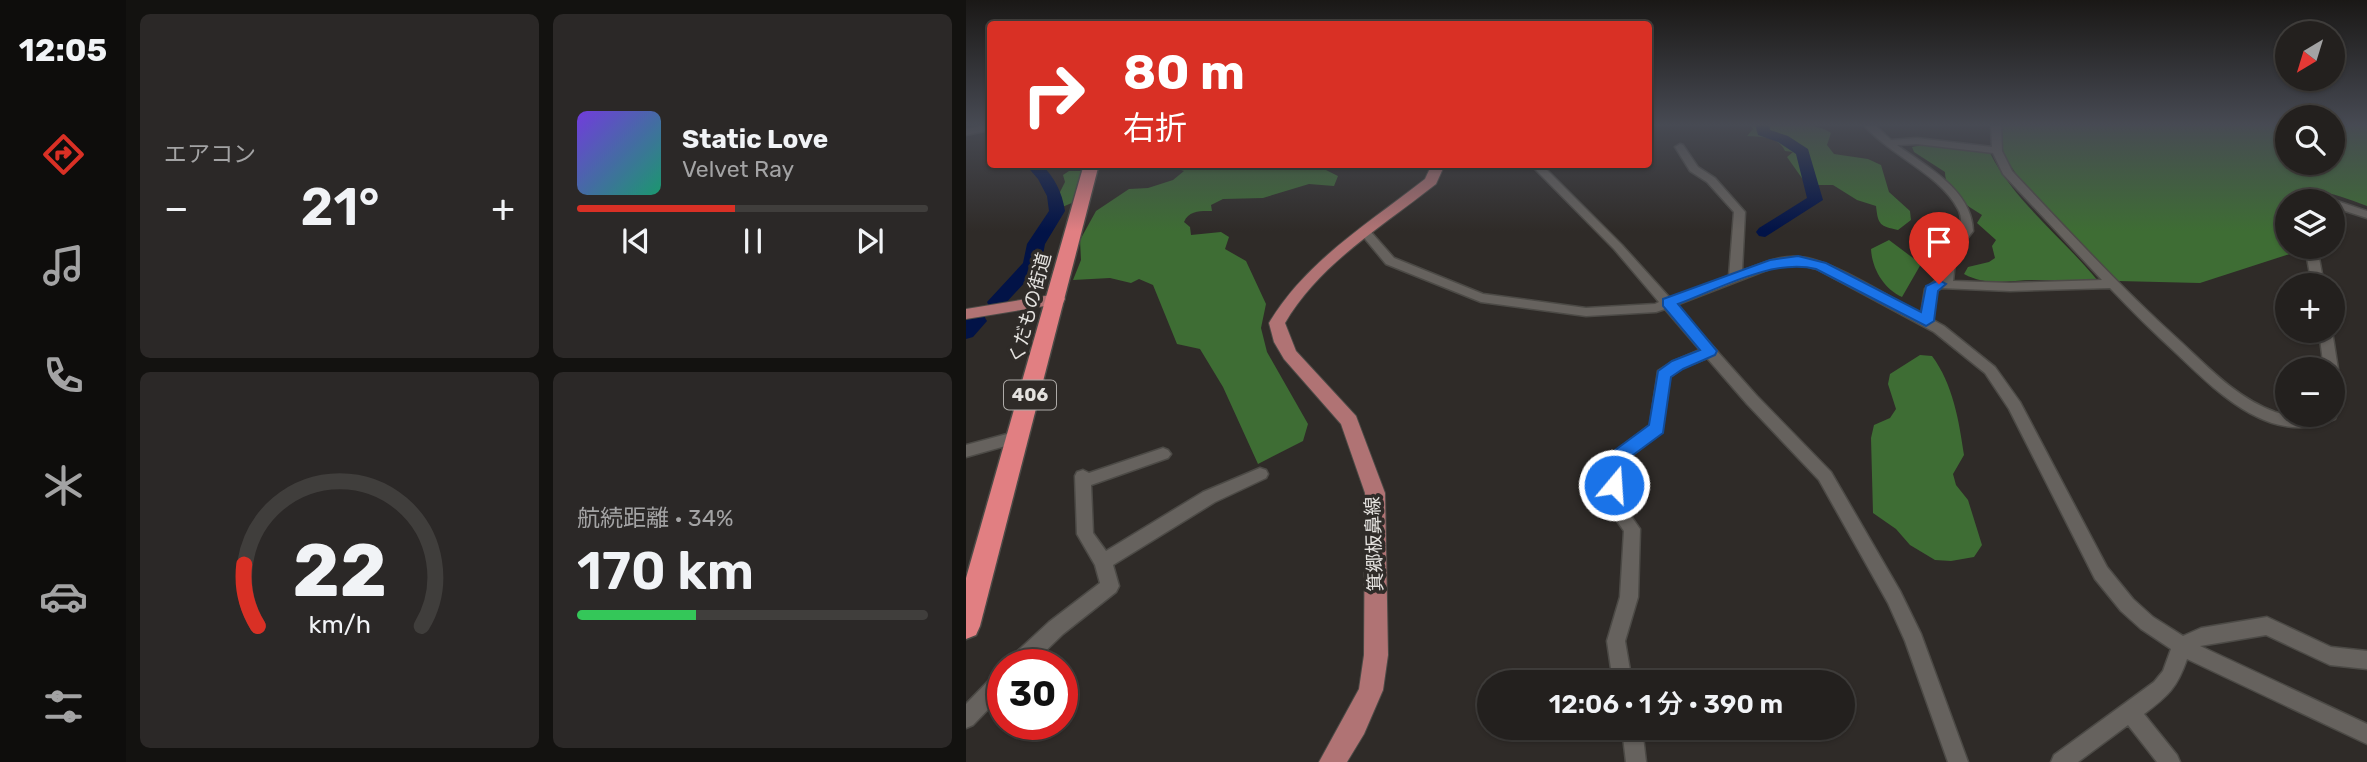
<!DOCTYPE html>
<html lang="ja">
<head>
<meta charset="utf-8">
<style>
  :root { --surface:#23201e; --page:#2b2827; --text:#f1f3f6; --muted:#a3a3a4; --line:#403e3c; --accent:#d93025 }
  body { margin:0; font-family:Rubik,"Noto Sans JP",sans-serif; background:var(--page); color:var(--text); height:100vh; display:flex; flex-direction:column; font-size:26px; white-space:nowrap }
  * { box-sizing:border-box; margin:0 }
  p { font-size:23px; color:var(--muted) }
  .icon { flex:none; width:38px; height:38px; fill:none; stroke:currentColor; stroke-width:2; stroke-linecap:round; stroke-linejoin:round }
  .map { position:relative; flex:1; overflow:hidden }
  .drawer { display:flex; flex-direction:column; gap:14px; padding:14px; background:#131210; width:840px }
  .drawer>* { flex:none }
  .hud { position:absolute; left:21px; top:21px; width:665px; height:147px; border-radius:7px; box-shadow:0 2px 5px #0004,0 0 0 2px var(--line); background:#d93025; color:#fff; overflow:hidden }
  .needle { width:46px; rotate:218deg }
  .tools { position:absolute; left:1309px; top:21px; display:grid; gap:14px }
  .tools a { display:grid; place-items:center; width:70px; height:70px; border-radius:50%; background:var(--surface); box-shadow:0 2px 5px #0004,0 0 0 2px var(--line); font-size:35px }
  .speed { position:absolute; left:21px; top:649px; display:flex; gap:14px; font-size:35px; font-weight:700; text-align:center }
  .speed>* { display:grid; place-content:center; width:91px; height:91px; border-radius:50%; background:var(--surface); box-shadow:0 2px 5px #0004,0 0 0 2px var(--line); line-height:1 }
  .speed .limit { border:10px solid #d22; background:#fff; color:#111 }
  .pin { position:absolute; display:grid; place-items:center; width:60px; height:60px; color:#fff; margin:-72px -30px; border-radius:50% 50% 50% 0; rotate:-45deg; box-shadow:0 0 7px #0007 }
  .pin .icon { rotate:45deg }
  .me { position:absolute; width:77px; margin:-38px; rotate:18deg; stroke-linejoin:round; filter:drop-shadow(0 0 5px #0008) }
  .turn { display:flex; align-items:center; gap:24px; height:147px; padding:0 21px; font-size:32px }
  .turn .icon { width:91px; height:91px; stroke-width:2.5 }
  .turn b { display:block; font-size:49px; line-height:60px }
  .big { font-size:52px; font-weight:600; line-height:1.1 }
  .drawer .tile { flex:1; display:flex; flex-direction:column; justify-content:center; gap:10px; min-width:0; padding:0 24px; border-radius:10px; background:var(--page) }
  .drawer .dial { align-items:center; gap:0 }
  .dial svg { height:182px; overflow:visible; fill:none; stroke:var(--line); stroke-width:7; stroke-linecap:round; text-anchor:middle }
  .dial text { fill:var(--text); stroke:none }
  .song { display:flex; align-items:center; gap:21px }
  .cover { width:84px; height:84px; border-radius:10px; background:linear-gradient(135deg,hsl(260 70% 55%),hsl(160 70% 35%)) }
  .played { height:7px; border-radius:4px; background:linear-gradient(90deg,var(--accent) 45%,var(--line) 45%) }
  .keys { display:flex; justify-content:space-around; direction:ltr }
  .heat { display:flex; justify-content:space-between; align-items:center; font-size:38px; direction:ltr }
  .charge { height:10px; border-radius:5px; background:linear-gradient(90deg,#34c759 34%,var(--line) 0) }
  .drawer .tiles { flex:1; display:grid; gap:14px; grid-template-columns:repeat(2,1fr) }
  .trip { position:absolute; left:511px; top:670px; width:378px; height:70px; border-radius:35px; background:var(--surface); box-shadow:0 2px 5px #0004,0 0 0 2px var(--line); font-weight:600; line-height:70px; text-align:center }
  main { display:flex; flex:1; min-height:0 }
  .tabs { display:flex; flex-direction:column; width:126px; justify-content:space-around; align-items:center; background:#0e0d0c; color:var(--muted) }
  .tabs .icon { width:49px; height:49px }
  .tabs .active { color:var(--accent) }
  .tabs b { font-size:32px; color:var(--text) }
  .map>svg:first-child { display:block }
</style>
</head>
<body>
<main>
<nav class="tabs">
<b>12:05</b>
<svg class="icon active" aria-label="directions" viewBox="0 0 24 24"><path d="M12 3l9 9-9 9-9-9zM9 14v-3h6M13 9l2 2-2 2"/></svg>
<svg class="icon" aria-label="music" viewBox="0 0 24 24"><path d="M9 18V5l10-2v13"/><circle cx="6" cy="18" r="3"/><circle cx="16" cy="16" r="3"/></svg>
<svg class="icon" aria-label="phone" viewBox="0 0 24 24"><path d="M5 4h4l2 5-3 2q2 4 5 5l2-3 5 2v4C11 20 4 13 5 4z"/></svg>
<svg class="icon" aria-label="climate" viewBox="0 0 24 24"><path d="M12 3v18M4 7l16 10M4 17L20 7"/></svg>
<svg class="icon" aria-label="car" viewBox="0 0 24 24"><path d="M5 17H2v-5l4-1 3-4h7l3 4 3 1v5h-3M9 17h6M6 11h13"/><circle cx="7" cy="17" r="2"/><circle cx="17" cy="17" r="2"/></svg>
<svg class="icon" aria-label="filters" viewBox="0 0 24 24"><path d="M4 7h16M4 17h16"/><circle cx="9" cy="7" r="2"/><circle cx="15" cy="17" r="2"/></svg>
</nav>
<section class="drawer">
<div class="tiles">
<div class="tile"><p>エアコン</p>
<div class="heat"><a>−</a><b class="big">21°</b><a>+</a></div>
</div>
<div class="tile">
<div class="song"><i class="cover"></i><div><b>Static Love</b><p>Velvet Ray</p></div></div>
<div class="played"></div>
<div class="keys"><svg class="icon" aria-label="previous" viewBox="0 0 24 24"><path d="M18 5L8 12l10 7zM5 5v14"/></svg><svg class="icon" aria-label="pause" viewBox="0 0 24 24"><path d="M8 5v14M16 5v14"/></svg><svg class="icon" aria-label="next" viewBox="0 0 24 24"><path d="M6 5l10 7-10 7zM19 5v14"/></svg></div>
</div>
<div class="tile dial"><svg viewBox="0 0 100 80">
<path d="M14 69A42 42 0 1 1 86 69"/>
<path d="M14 69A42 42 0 0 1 8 42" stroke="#d93025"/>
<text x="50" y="56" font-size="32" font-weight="700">22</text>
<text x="50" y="72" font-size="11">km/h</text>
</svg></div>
<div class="tile"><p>航続距離 · 34%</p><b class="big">170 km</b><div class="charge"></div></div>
</div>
</section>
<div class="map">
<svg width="1401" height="762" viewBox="0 0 1401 762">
  <rect width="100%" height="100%" fill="#2f2b28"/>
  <path fill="#3e6d34" d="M783 124C803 124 851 121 865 133L861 145 868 154 902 159 915 165 923 192 944 211 945 220 932 230C914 226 912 225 910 206L891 200 867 185H852L853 199 834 208 842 199 838 181 821 157 827 152 819 151C812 136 796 137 781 136L787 129Z
    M1033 124H1321V163H1367V124H1401V206C1379 198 1358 188 1335 193L1333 201H1321V247H1335L1336 250 1234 283 1152 281 1059 187 1038 156Z
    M956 145 1024 153C1048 201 1098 239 1132 281 1111 282 1090 280 1069 280 1043 280 1022 287 998 274L1002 267 1023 262 1029 258 1026 246 1030 240 1011 223 1016 215C1000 205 979 192 979 172L948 152 946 147Z
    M219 164 350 165 372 176 368 186 343 184 297 198 257 199 245 205 246 211C235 211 223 210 218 222L224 227 225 235 255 232 263 237 259 249 280 261 300 304 295 328 301 352 342 424 337 441 292 464 257 387 234 349 211 344 187 285 173 279 165 283 144 278 107 280 115 260 114 240 130 211 163 189 182 188 207 180 218 171 210 168Z
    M103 171H115L118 175 108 202 94 208 91 198 99 182 97 175Z
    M923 240 955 264 936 297C918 289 906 269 905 249Z
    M954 355 966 356C987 384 993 421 998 455L987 474 990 485 1002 500 1016 545 1008 557 985 561 969 560 944 545 930 529 907 513 905 438 908 425 924 418 930 409 922 384 924 374Z"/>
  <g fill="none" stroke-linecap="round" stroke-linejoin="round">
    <path fill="#021347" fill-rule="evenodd" d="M789 124H803L804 130 822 136 842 149 857 200 799 237 793 236 790 232 793 228 841 198 830 154 812 142 792 135Z
      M59 164H75C89 178 96 192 99 211L79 244 75 265 37 306H23L21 302 57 263 61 244 83 211 81 196 72 179Z
      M11 315 18 316 21 321 7 337 0 339V320Z"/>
    <g stroke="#4c4a46" stroke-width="3">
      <path id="minor" d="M24 124V130L0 135V129Z
        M897 124H908L925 140 951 138 1026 147 1025 124H1035L1036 151 1046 171C1101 229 1155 288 1215 342 1244 369 1271 398 1309 412 1328 418 1347 415 1367 415V376L1372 377 1377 400 1369 419C1307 449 1251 392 1210 353 1187 332 1165 310 1144 288L1044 291 975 288 971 291 967 320 978 326 1029 367 1054 402 1141 567 1167 599 1187 617 1217 636 1235 628 1301 617 1365 647 1401 651V669L1364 665 1300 635 1234 646 1401 724V744L1221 659C1211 688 1202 696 1178 714L1211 755 1214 762H1191L1162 725 1112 762H1085L1088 755 1188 682 1197 671 1205 649 1175 629 1155 611 1129 579 1043 409 1019 373 968 332 851 269 832 264 811 266 710 305 791 396 865 472 934 591 955 634 1002 762H982L939 641 922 603 853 480 781 404 741 358 716 368 704 377 696 432 658 461 655 502 674 529 672 597 659 641 666 682H647L641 641 654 597 658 531 639 504 643 458 646 454 684 425 692 371 706 362 734 350 699 309 690 312 620 316 515 302 420 264 395 234 397 232H405L428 258 517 294 620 308 689 304 693 302 648 249 564 164H575L656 245 704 298 763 276 768 212 741 182 724 171 709 147 714 144 717 145 732 167 749 178 779 212 776 271C793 265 813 255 833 257 865 259 924 298 955 314L959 289 969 281 975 280 978 253 995 231C995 224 996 215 992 209 974 174 923 155 897 124ZM951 144 1027 153 1037 174 1136 280 1044 283 987 281 990 253 1007 231C1006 190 961 167 931 145Z
        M1348 198 1365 199 1401 211V218L1367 207V201H1343Z
        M1339 247H1351L1358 285H1346Z
        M1353 331H1366L1372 369 1370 372 1367 373V369H1358Z
        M52 431 57 433 59 437 57 441 0 457V445Z
        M197 448 202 450 205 454 202 458 125 485 127 533 140 551 237 492 294 468 300 470 302 474 300 478 249 502 147 565 153 586 150 592 97 634 65 665H41L44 658 83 622 134 583 129 565 111 534 109 476 111 472 117 470 123 473Z
        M37 671V694L7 725 0 728V704L30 673Z
        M656 728H676L680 762H660Z"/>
    </g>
    <g stroke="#4c4a46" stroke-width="2">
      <path id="major" d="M466 164H479L470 184C417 226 353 264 319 323L330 351 390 416 419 493 422 655 417 690 398 734 381 762H353L393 689 398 655 399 493 375 424 318 359 308 342 303 323C340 261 403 223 459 179Z
        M91 294 97 295 99 299 97 303 0 319V309Z"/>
    </g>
    <g stroke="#4c4a46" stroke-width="3">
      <path id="highway" d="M118 164H133L14 626 10 635 0 639V578Z"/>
    </g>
    <use href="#minor" fill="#66625e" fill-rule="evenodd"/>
    <use href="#major" fill="#b07374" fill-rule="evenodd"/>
    <use href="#highway" fill="#e17f82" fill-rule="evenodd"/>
  </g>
  <linearGradient id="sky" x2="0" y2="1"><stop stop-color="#1a1816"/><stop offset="0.54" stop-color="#474a53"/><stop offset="1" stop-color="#474a53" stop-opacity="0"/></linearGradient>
  <rect width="1401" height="231" fill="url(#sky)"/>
  <path fill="#1a73e8" stroke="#114b97" stroke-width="2" d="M832 256 860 263 955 312 960 286 973 280 980 284 972 291 968 321 960 326 850 269C807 258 753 289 712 304L751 351 749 355 717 369 705 377 697 433 659 461 654 490 648 492 641 490 639 485 645 453 683 425 692 371 706 361 734 350 697 306V299L804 260Z"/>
  <g text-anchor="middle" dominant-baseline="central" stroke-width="7" stroke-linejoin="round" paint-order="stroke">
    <rect fill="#2f2b28" stroke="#aeaba8" stroke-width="2" x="38" y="380.5" width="52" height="29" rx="5"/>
    <g font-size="18" font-weight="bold" fill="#e4e2df">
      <text x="64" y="395">406</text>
    </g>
    <g font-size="19" fill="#e4e2df" stroke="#2f2b28">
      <text transform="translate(64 308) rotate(-75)">くだもの街道</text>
      <text transform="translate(408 544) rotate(-92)">箕郷板鼻線</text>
    </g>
  </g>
</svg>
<div class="tools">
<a><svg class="needle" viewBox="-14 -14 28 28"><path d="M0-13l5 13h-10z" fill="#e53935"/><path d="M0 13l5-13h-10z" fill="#a3a3a4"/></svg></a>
<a><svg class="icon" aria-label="search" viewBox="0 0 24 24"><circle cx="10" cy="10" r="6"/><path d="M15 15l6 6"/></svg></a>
<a><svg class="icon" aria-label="layers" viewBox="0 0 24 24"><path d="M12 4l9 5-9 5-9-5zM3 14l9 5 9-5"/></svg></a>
<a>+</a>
<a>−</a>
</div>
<div class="speed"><div class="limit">30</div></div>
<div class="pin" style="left:973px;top:284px;background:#d93025"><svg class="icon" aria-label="arrive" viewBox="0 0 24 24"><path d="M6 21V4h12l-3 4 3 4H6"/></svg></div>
<svg class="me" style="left:648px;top:485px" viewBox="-20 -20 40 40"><circle r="17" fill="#1a73e8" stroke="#fff" stroke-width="3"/><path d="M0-11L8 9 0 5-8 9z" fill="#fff"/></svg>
<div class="trip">12:06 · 1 分 · 390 m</div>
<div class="hud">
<div class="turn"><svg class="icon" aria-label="right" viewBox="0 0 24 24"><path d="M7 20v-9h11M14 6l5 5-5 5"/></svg><div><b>80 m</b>右折</div></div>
</div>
</div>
</main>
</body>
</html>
